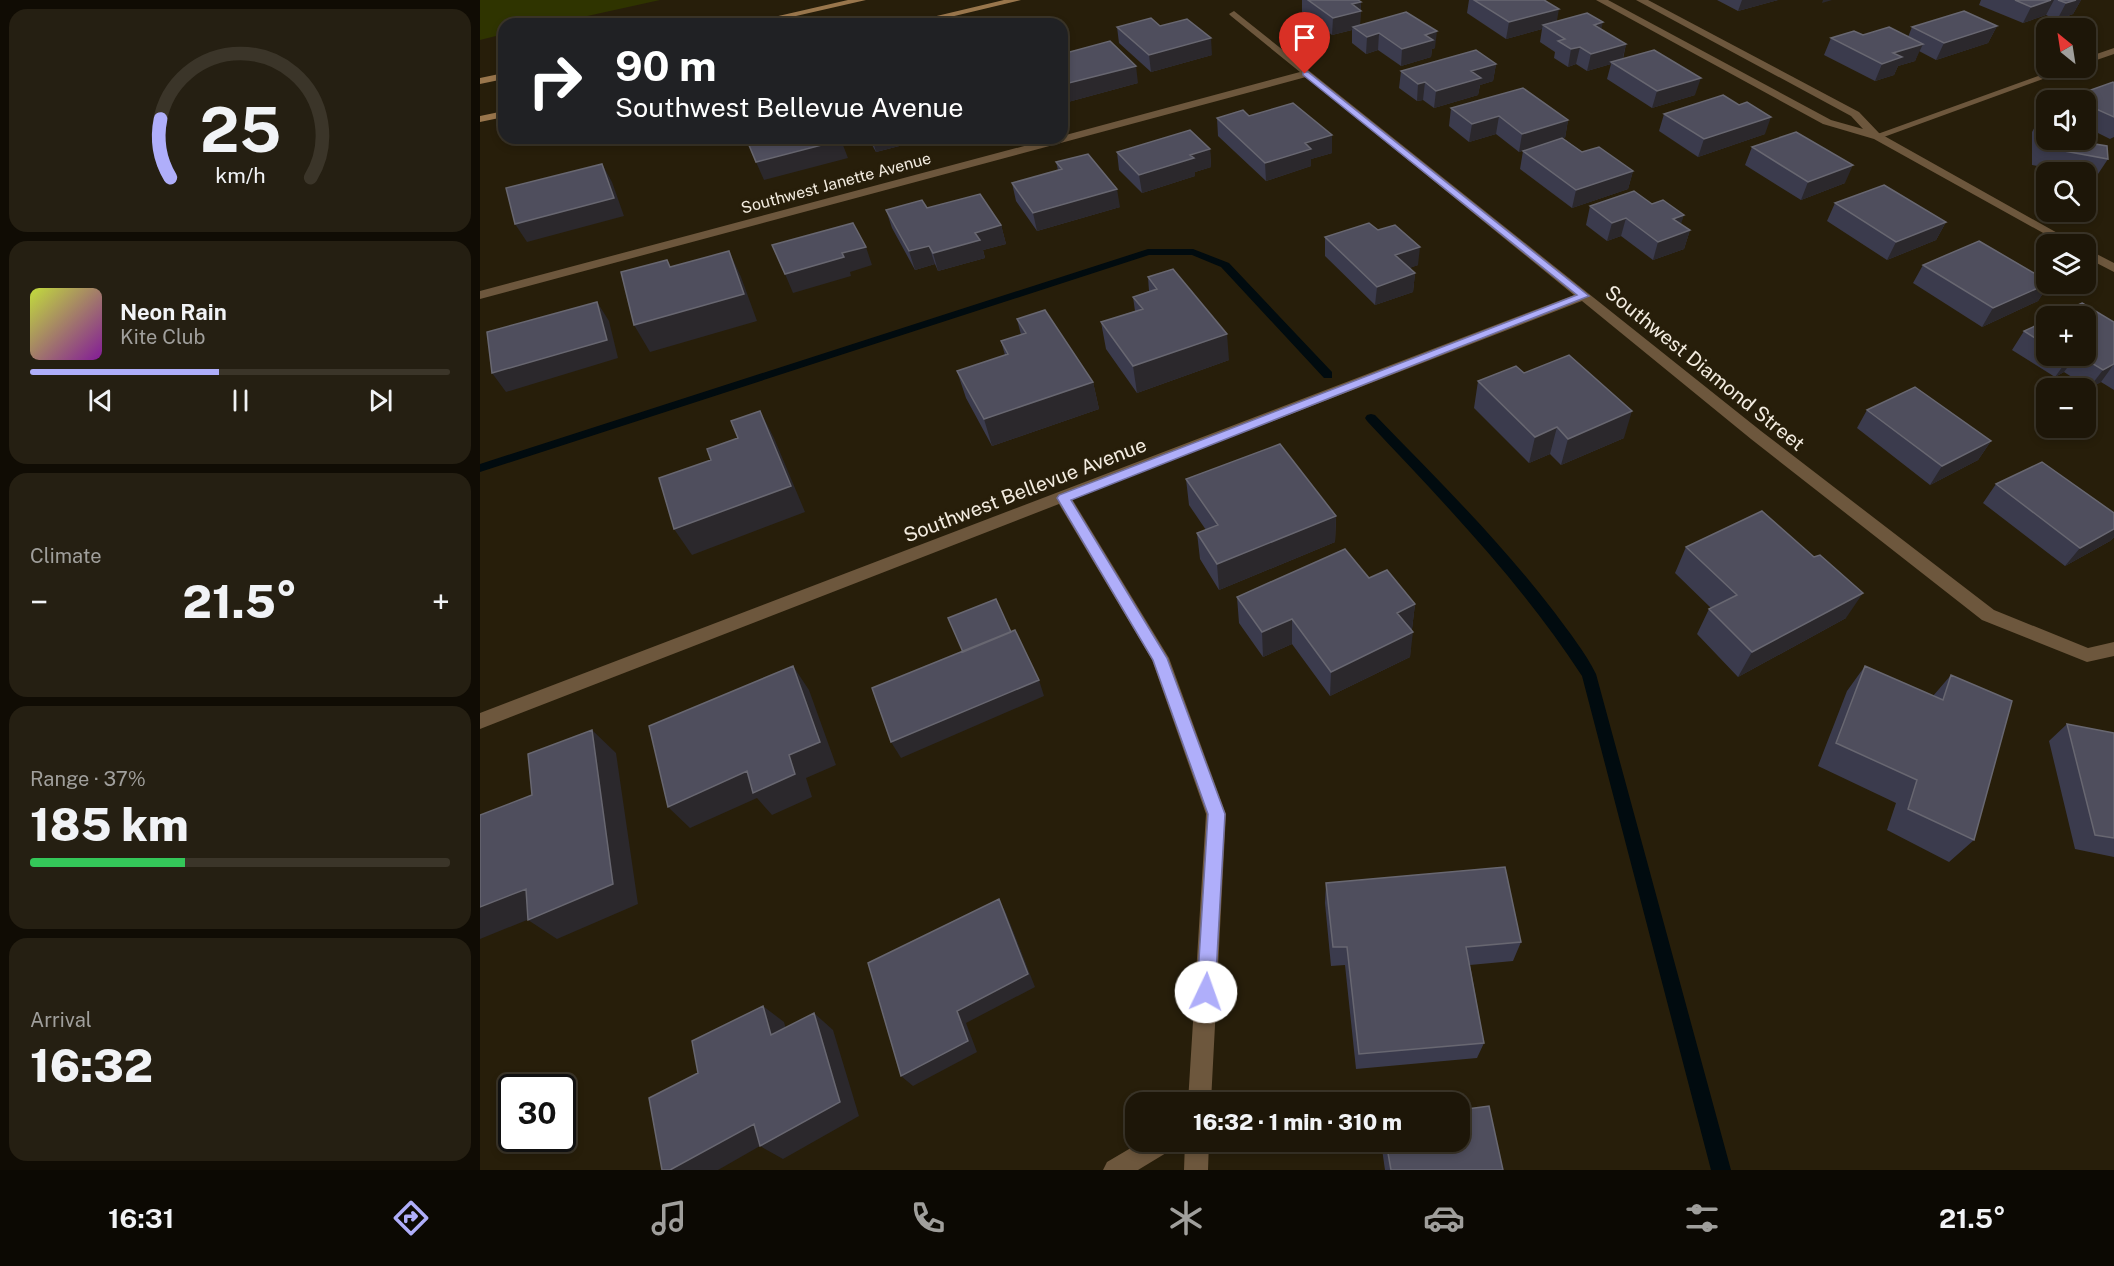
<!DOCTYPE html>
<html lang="en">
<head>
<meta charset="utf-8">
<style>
  :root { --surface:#1d1608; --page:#251f12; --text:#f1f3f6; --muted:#a09f9c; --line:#3b3529; --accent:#afaefa }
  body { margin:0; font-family:"Public Sans",sans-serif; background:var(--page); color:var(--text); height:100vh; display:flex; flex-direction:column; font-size:22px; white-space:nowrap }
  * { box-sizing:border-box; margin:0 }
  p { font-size:20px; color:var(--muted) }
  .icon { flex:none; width:33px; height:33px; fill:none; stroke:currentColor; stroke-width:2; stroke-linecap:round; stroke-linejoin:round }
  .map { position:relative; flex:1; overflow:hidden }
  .drawer { display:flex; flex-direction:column; gap:9px; padding:9px; background:#100c04; width:480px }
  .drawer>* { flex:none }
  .guide { position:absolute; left:18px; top:18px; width:570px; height:126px; border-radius:18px; box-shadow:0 3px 9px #0003,0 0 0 2px var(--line); background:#202124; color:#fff; overflow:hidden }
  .needle { width:39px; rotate:330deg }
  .buttons { position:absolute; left:1556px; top:18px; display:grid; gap:12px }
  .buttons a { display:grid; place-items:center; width:60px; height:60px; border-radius:12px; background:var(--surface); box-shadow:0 3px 9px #0003,0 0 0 2px var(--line); font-size:30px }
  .speed { position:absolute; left:18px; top:1074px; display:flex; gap:12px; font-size:30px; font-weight:700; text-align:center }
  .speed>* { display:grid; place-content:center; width:78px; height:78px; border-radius:50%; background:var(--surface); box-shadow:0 3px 9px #0003,0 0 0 2px var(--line); line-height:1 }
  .speed .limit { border:3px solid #111; border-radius:9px; background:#fff; color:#111 }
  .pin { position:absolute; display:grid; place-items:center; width:51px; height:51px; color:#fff; margin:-62px -26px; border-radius:50% 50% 50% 0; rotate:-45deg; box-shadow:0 0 6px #0007 }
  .pin .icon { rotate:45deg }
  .me { position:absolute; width:66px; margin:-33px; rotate:3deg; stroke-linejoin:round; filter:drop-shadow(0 0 4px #0008) }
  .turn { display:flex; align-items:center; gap:21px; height:126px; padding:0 18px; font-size:27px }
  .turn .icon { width:78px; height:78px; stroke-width:2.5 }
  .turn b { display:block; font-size:42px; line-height:51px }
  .big { font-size:45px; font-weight:800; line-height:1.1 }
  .drawer .tile { flex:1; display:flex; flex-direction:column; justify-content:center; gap:9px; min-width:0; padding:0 21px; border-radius:18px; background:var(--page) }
  .drawer .dial { align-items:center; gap:0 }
  .dial svg { height:156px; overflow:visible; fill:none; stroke:var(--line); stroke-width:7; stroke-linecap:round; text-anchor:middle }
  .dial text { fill:var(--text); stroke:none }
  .song { display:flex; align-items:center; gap:18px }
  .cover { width:72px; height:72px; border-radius:9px; background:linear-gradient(135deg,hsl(70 70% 55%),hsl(290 70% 35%)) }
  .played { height:6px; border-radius:3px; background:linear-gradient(90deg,var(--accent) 45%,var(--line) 45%) }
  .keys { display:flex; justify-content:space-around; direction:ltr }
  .heat { display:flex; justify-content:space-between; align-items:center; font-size:33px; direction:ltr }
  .charge { height:9px; border-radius:4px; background:linear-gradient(90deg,#34c759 37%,var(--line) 0) }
  .trip { position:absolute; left:645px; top:1092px; width:345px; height:60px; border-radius:18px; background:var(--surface); box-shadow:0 3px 9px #0003,0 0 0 2px var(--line); font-weight:800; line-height:60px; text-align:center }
  .dock { display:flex; height:96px; justify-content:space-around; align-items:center; background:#0c0903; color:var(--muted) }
  .dock .icon { width:42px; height:42px }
  .dock .selected { color:var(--accent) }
  .dock b { font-size:27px; color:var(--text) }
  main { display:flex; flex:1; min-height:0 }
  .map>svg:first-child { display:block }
</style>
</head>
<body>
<main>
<section class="drawer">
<div class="tile dial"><svg viewBox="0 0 100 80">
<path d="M14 69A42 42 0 1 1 86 69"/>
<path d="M14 69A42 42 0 0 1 9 39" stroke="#afaefa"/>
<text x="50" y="56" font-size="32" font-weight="700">25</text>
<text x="50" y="72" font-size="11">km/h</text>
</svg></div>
<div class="tile">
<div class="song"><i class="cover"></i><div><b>Neon Rain</b><p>Kite Club</p></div></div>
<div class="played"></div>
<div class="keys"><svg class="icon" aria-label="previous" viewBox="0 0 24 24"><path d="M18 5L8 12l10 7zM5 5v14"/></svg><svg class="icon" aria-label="pause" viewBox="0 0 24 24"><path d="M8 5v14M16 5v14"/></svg><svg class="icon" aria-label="next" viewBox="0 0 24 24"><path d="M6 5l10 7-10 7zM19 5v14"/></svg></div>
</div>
<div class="tile"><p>Climate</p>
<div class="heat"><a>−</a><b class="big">21.5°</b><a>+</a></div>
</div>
<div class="tile"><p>Range · 37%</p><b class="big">185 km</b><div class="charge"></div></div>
<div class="tile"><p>Arrival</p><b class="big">16:32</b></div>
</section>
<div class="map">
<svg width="1634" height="1170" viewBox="0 0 1634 1170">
  <rect width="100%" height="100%" fill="#271e0a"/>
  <path fill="#2f3400" d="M0 0H180L71 24H24V34L0 40Z"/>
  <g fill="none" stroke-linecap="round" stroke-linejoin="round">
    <path fill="#010b0f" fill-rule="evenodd" d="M668 249H713L749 263 852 372V378H844L741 267 712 255H669L0 472V464Z
      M891 414 895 415C957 479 1021 542 1075 613 1089 632 1105 652 1116 674L1251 1170H1231L1102 676C1041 582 963 502 887 421L885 418 887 415Z"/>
    <path fill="#6d573d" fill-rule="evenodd" d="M754 11 1281 431 1514 610 1608 648 1634 642V656L1607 662 1502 620 1271 439 1102 301 592 499 689 658 746 814 731 1102H708L726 814 672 660 579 504 0 729V713L1094 295 826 77 0 299V291L574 138H582V136L820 72 751 16 749 14Z
      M1634 48V54L1605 64V58Z
      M1580 68H1593L1401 138 1397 139 1392 136Z
      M661 1142H695L691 1150 658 1170H623L627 1162Z
      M705 1142H729L728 1170H704Z"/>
    <path fill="#6d573d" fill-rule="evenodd" d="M1116 0H1128L1351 120 1383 129 1371 116 1156 0H1168L1379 112 1399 133 1597 244H1583L1394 139 1343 124Z
      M1605 248 1634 263V272L1605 257Z"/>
    <path fill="#99764c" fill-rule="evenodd" d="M368 0H386L281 24H263Z
      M524 0H541L441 24H423Z
      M24 73V79L0 84V78Z
      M24 111V117L0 122V116Z"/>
  </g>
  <path fill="#3b3b4d" d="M822 0H878L881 2 880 24 955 48 952 49 951 57 921 66 898 50 886 54 872 43V30L852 35 822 12Z
    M989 0H1066L1077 21 1121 29 1146 44 1143 59 1215 95 1172 108 1127 79 1131 64 1107 71 1096 64 1088 67 1074 58 1075 52 1060 42 1062 29 1026 39 987 13Z
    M1237 0H1298L1258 11Z
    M1501 0H1601L1593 14 1577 20 1566 15 1543 23 1499 5Z
    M680 26 732 55 671 72 639 43 637 27Z
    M1517 26 1508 43 1456 60 1439 51 1435 61 1418 66 1414 75 1395 81 1344 55 1351 38 1428 37 1432 27Z
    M582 54 658 83 588 102 582 95Z
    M1016 64 1013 81 1000 85 998 95 954 108 943 100 937 101 919 88 921 71Z
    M1634 83V137L1630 139 1608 128 1609 143 1628 159 1616 177 1605 175V172H1591L1552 165V132L1562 114 1605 140V100H1589L1591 97Z
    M1259 105 1285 134 1218 157 1179 131 1184 114Z
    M971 108 1088 120 1085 138H1083L1102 152 1153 171 1148 189 1092 208 1040 169 1043 151 1057 146 1039 152 1016 134 989 142 969 126Z
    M769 116 852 135V153L831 159V166L786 181 738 136 737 118Z
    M388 138H430L431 143 396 152Z
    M1272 147 1365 183 1321 200 1265 165Z
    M730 149 731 167 715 172V176L662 193 639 170 637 152Z
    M576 162 640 207 557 231 536 201 532 183 578 170Z
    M1355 203 1466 222 1456 240 1407 260 1347 221Z
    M1172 204 1210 230 1204 249 1173 260 1141 236 1127 241 1106 225 1110 206Z
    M447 208 521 225 526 244 503 250 505 258 458 271 455 264 435 270 412 228 406 210Z
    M898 230 938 265 929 268 935 273 933 292 895 305 845 256V237Z
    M1443 265 1566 284H1569L1558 301 1502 327 1433 283Z
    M668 277 749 360 657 393 626 349 621 322 655 311 653 297 669 291Z
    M537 319 613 382 619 409 512 446 486 398 477 371 525 355 521 341 541 335Z
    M1566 321V356H1605L1634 322V390L1621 382 1609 388 1584 372 1575 377 1532 350 1544 331Z
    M1044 373 1144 438 1081 465 1070 454 1049 463 994 408 998 381Z
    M1387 410 1511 441 1498 460 1450 485 1377 428Z
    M706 479 856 516 855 542 739 590 720 559 717 533 726 530 709 505Z
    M1516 484 1634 513V537L1630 541 1585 566 1503 503Z
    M1206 547 1366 618 1258 677 1217 634 1229 609 1231 608 1195 573Z
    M889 578 935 604 932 629 930 657 850 696 812 644 783 657 759 623 757 597Z
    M1385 666 1453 696 1471 675 1494 840 1469 862 1407 830 1416 803 1338 766 1367 691Z
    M1587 724 1634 733V857L1595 849 1569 741Z
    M846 883 1041 942 1033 961 990 965 1004 1043 997 1058 876 1069 865 965 851 966 845 903Z
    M901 1142H980L1023 1170H905Z"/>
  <path fill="#2b282c" d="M1262 0H1298L1258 11Z
    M1343 0H1352L1342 3Z
    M1571 0H1574L1566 15 1543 23 1551 7Z
    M1596 0H1601L1593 14 1577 20 1586 3Z
    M881 2 880 28 873 27 872 30 852 35 853 18 872 4Z
    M1079 9 1076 26 1063 25 1062 29 1026 39 1029 22Z
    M1123 22 1119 39 1114 25Z
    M1517 26 1508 43 1456 60 1464 43Z
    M957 31 955 48 952 49 951 57 921 66 922 49 945 35Z
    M899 33 898 50 886 54 887 37Z
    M731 38 732 55 671 72 669 55Z
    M1146 44 1142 61 1131 62V64L1107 71 1111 54Z
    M1443 44 1435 61 1418 66 1414 75 1395 81 1402 64 1413 53Z
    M1100 47 1096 64 1088 67 1091 49Z
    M1016 64 1013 81 1000 85 998 95 954 108 956 91 991 71Z
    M656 66 658 83 588 102 585 84Z
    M1221 78 1215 95 1172 108 1177 91Z
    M945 82 943 100 937 101 938 84Z
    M1019 116 1016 134 989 142 992 124Z
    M1291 117 1285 134 1218 157 1224 139Z
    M1088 120 1085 138 1039 152 1042 134Z
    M852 135V153L831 159V166L786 181 785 163 825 143Z
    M392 138H430L431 143 396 152Z
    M361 140 368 158 284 180 276 162Z
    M730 149 731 167 715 172V176L662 193 659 175 710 155Z
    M122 164 132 182 144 216 47 242 35 224Z
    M1373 165 1365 183 1321 200 1328 182Z
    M1153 171 1148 189 1092 208 1096 190Z
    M637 189 640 207 557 231 553 213Z
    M1204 215 1198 233 1193 219Z
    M1146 218 1141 236 1127 241 1132 223Z
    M1466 222 1456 240 1407 260 1416 242Z
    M521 225 526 244 503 250 505 258 458 271 453 253 495 233Z
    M1210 230 1204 249 1173 260 1178 242Z
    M449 246 455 264 435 270 429 251Z
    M386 247 392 265 370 272 371 276 313 293 305 274 362 253Z
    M940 247 938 265 914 274 915 255Z
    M249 251 261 277 277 321 170 352 154 325Z
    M935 273 933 292 895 305 897 287Z
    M1567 284H1569L1558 301 1502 327 1513 308Z
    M117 302 129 321 138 358 26 392 12 373Z
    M747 334 749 360 657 393 653 366Z
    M1594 356H1596L1584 372 1575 377 1588 359Z
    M1634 364 1621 382 1609 388 1623 370Z
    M613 382 619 409 512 446 504 419Z
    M280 411 294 438 325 512 212 555 194 529Z
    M1152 411 1144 438 1081 465 1088 439Z
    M1077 427 1070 454 1049 463 1055 437Z
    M1511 441 1498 460 1450 485 1462 466Z
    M856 516 855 542 739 590 737 564Z
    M1634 529V537L1630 541 1585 566 1600 548Z
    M1383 593 1366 618 1258 677 1272 652Z
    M935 604 932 629 917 613Z
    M812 619V644L783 657 782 632Z
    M933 632 930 657 850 696 851 672Z
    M313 666 329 690 356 765 326 778 332 797 292 815 277 798 210 828 188 807 267 771 309 755Z
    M559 680 564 696 421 758 411 742Z
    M112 730 136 753 158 904 77 939 48 920Z
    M46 889 74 909 0 939V907Z
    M519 899 526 913 555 987 486 1023 497 1052 433 1086 421 1076 477 1011Z
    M283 1006 304 1022 312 1051 291 1035Z
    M334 1013 353 1030 379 1116 303 1159 280 1146 238 1170H190Z"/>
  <path fill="#4f4e5d" stroke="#686771" stroke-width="1.5" d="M828 0H878L881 2 872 4 881 11 853 18Z
    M994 0H1064L1079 9 1029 22Z
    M1535 0H1571L1551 7Z
    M1578 0H1596L1586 3Z
    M1484 11 1517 26 1464 43 1432 27Z
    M926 12 957 31 945 35 953 40 922 49 899 33 887 37 873 27Z
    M1107 13 1123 22 1114 25 1146 44 1111 54 1100 47 1091 49 1078 41 1085 39 1063 25Z
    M671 18 680 26 707 19 731 38 669 55 637 27Z
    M1409 27 1443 44 1413 53 1422 57 1402 64 1351 38 1374 31 1383 35Z
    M630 41 656 66 585 84 582 81V54Z
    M996 50 1016 64 991 71 1001 78 956 91 945 82 938 84 921 71Z
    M1174 50 1221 78 1177 91 1131 62Z
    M1633 82 1634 83V117L1605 104V100H1599L1591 97Z
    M1043 88 1088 120 1042 134 1019 116 992 124 971 108Z
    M1243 95 1259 105 1267 102 1291 117 1224 139 1184 114Z
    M813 103 852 135 825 143 831 149 785 163 737 118 763 110 769 116Z
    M1562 114 1566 115V140H1605V122H1607L1609 143 1627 146 1628 159 1563 147Z
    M710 130 730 149 710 155 714 158 659 175 637 152Z
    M1316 132 1373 165 1328 182 1272 147Z
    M266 138H360L361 140 276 162Z
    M1082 138 1102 152 1119 147 1153 171 1096 190 1043 151Z
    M608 154 637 189 553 213 532 183 582 169 576 162Z
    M122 164 134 198 35 224 26 188Z
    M1404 185 1466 222 1416 242 1355 203Z
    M1154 191 1172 204 1183 200 1204 215 1193 219 1210 230 1178 242 1146 218 1132 223 1110 206Z
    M500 194 521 225 495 233 500 240 453 253 449 246 429 251 406 210 442 200 447 208Z
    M373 223 386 247 362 253 364 257 305 274 292 245Z
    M889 223 898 230 915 225 940 247 915 255 935 273 897 287 845 237Z
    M1499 241 1566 280V284H1567L1513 308 1443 265Z
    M249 251 264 294 154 325 141 272 187 260 190 267Z
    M693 269 747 334 653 366 621 322 663 309 653 297 677 289 668 277Z
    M117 302 127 340 12 373 7 332Z
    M1602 303 1634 322V364L1623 370 1600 356H1605V316H1575Z
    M565 310 613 382 504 419 477 371 528 354 521 341 546 333 537 319Z
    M1566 321V345L1544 331Z
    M1089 355 1152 411 1088 439 1077 427 1055 437 998 381 1036 366 1044 373Z
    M1583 356H1594L1588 359Z
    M1435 387 1511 441 1462 466 1387 410Z
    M280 411 311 486 194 529 179 478 231 460 227 449 258 438 251 421Z
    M800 444 856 516 737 564 717 533 738 525 706 479Z
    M1562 462 1634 513V529L1600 548 1516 484Z
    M1282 511 1334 557 1340 555 1383 593 1272 652 1229 609 1257 595 1206 547Z
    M865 549 889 578 907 570 935 604 917 613 933 632 851 672 812 619 782 632 757 597Z
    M516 599 531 632 483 652 468 618Z
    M535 630 559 680 411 742 392 688Z
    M313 666 340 742 309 755 315 774 273 793 267 771 188 807 169 726Z
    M1385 666 1463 700 1471 675 1532 701 1494 840 1428 809 1437 780 1356 743Z
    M1587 724 1634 733V838L1615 835Z
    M112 730 133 884 48 920 46 889 0 907V815L52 795 48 754Z
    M1025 867 1041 942 986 947 1004 1043 879 1054 867 947H853L846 883Z
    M519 899 548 974 477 1011 488 1041 421 1076 388 963Z
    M283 1006 291 1035 334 1013 360 1102 280 1146 274 1124 190 1170H182L169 1098 218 1073 212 1041Z
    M1009 1106 1023 1170H911L906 1142H980V1110Z"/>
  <path fill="#afaefa" stroke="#7271a2" stroke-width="1.5" d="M823 72H828L1109 296 591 500 687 658 745 814 735 992 732 998 726 1000 719 998 717 992 728 814 673 660 577 498 579 495 1097 295 823 75Z"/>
  <g text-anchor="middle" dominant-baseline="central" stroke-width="6" stroke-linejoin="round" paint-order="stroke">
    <g font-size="16" fill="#f3ece0" stroke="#271e0a">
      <text transform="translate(356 183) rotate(-15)">Southwest Janette Avenue</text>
    </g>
    <g font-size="20" fill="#f3ece0" stroke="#271e0a">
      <text transform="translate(1225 368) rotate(39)">Southwest Diamond Street</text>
      <text transform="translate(545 490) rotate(-21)">Southwest Bellevue Avenue</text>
    </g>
  </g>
</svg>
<div class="buttons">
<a><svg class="needle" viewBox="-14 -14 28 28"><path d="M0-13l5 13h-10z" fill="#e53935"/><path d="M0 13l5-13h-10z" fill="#a09f9c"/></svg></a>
<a><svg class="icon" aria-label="sound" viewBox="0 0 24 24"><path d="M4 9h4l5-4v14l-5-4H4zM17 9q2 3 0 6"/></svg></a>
<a><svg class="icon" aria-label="search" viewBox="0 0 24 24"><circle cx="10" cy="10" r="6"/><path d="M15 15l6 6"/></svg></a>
<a><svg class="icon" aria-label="layers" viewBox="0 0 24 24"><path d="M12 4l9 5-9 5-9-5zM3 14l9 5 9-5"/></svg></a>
<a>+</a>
<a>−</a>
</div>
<div class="speed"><div class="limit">30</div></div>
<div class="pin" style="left:825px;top:74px;background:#d93025"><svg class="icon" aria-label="arrive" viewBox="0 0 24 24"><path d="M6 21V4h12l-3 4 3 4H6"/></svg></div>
<svg class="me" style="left:726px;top:992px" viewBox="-20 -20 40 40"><circle r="19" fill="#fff"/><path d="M0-13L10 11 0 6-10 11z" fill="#afaefa"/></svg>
<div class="trip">16:32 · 1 min · 310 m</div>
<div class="guide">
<div class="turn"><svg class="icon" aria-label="right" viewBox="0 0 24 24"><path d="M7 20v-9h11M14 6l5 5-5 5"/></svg><div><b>90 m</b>Southwest Bellevue Avenue</div></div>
</div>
</div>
</main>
<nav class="dock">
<b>16:31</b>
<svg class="icon selected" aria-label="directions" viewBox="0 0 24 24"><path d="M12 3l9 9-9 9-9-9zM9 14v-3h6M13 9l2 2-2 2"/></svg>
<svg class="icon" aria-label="music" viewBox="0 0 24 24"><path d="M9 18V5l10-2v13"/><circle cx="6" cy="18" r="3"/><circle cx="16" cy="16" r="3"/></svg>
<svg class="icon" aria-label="phone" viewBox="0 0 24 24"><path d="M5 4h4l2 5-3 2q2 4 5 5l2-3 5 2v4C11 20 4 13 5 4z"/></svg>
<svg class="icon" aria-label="climate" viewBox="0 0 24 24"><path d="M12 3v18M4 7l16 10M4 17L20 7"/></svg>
<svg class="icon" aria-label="car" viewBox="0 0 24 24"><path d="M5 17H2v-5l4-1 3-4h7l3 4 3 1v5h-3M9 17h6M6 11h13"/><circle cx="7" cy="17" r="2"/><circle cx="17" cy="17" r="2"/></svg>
<svg class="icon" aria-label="filters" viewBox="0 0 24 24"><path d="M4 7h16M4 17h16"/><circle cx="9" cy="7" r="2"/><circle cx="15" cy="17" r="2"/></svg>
<b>21.5°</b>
</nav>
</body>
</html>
